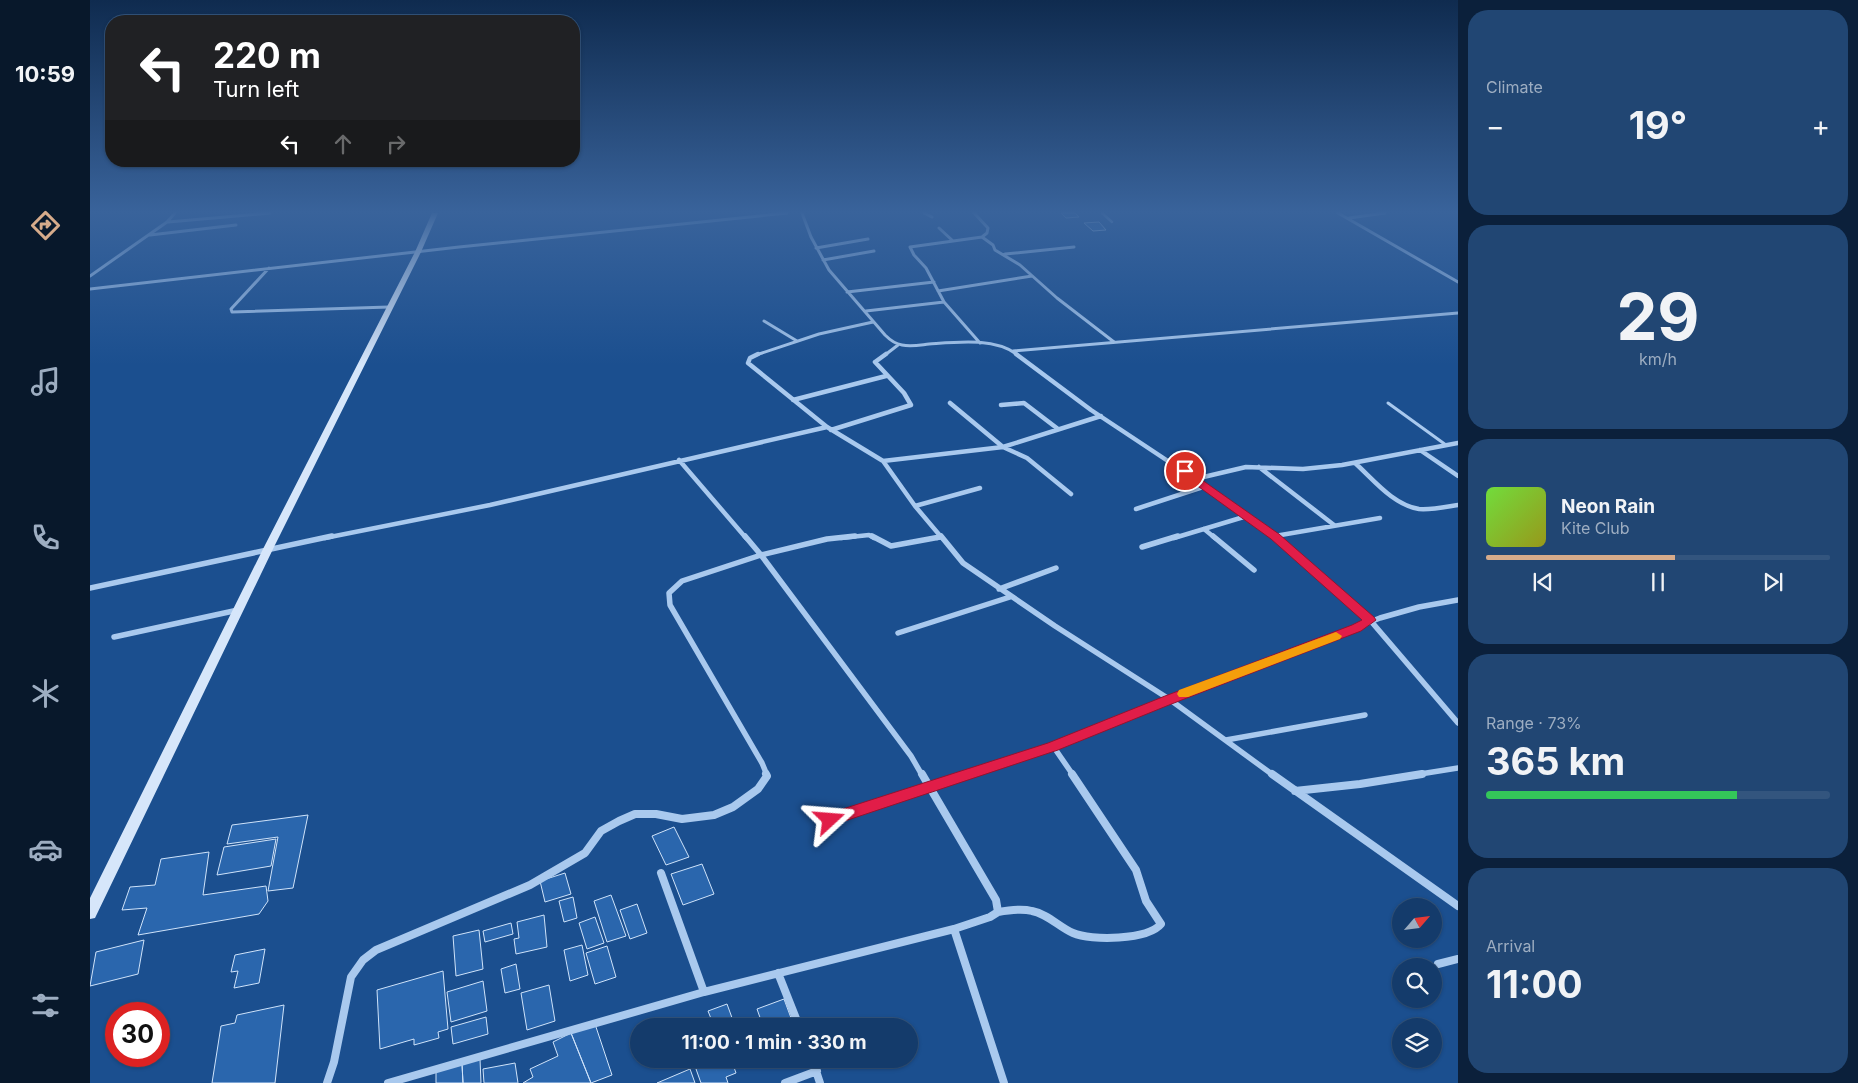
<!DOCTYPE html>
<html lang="en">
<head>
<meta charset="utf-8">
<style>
  :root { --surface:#143b6b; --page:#214673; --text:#f1f3f6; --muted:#9dadc1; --line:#33557e; --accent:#d6ab8b }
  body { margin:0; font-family:Inter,sans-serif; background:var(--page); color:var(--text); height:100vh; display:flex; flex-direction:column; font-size:19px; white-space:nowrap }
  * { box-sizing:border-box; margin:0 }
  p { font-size:16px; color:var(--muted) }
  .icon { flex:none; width:28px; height:28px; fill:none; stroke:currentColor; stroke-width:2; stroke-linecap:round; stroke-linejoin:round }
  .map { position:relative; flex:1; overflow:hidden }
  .sheet { display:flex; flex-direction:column; gap:10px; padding:10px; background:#0b203b; width:400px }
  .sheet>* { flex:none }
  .hud { position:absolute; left:15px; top:15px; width:475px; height:152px; border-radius:20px; box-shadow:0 1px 4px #0004,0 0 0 1px var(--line); background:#202124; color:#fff; overflow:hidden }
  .needle { width:32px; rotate:62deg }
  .controls { position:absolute; left:1302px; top:898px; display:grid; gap:10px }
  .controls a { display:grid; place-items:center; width:50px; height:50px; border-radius:50%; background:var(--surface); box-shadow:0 1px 4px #0004,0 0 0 1px var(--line); font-size:25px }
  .speed { position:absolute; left:15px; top:1002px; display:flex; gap:10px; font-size:25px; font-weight:700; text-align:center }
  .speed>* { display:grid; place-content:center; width:65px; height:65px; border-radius:50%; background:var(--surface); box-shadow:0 1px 4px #0004,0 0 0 1px var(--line); line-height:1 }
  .speed .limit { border:8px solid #d22; background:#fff; color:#111 }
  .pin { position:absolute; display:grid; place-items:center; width:42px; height:42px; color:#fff; margin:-21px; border:2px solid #fff; border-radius:50%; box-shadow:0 1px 5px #0007 }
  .me { position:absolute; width:55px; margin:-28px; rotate:71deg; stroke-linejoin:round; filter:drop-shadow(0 0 4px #0008) }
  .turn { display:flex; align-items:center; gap:18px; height:105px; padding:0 25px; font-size:22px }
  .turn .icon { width:65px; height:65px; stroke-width:2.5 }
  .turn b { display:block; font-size:35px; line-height:42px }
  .lanes { display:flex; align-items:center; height:48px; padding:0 25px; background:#0003; justify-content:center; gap:25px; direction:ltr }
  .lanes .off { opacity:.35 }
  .big { font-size:38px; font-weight:700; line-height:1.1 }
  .sheet .widget { flex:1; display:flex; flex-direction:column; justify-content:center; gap:8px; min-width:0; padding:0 18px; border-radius:20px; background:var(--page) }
  .sheet .dial { align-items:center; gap:0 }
  .dial b { font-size:65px; line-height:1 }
  .song { display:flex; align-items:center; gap:15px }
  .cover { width:60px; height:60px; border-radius:8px; background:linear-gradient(135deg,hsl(100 70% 55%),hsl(60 70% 35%)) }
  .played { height:5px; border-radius:2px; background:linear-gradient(90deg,var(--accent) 55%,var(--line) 55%) }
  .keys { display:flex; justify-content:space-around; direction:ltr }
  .heat { display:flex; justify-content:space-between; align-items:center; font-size:28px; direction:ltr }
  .charge { height:8px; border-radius:4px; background:linear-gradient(90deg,#34c759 73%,var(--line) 0) }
  .trip { position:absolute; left:540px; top:1018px; width:288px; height:50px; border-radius:25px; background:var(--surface); box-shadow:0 1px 4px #0004,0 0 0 1px var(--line); font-weight:700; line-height:50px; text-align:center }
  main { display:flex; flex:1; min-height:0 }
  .tab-bar { display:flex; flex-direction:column; width:90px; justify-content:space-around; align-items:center; background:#08182b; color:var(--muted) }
  .tab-bar .icon { width:35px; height:35px }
  .tab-bar .on { color:var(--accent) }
  .tab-bar b { font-size:22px; color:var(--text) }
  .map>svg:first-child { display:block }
</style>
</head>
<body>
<main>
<nav class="tab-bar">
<b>10:59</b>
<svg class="icon on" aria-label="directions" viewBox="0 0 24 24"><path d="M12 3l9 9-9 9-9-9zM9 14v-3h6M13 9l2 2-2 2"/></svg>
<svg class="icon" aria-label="music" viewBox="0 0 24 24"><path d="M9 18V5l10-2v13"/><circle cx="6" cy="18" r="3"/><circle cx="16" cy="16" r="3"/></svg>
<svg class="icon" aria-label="phone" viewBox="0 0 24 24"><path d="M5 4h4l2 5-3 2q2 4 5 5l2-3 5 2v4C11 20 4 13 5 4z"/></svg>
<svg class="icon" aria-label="climate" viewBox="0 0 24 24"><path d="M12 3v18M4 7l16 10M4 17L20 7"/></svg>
<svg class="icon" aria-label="car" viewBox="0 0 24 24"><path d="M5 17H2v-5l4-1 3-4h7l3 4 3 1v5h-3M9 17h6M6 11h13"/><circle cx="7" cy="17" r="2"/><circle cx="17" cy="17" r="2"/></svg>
<svg class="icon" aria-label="filters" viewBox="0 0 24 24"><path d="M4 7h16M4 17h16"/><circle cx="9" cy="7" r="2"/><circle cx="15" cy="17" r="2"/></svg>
</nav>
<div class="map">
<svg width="1368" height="1083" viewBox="0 0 1368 1083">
  <rect width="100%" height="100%" fill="#1b4f8f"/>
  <path fill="#2a66ad" stroke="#cfe3fa" d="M971 213H985L989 217 976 218Z
    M1009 222 1016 230 1003 231 994 223Z
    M218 815 203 888 178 891 188 837 137 844 142 825Z
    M584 827 599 857 576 865 562 836Z
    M186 839 181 866 127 875 134 847Z
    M119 852 113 895 176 886 178 901 169 914 48 935 57 908 32 910 40 887 65 885 71 859Z
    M612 864 624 894 593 905 581 874Z
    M475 873 481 894 455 902 450 881Z
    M521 895 536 936 517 942 504 901Z
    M483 897 487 918 474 922 469 901Z
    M547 904 557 933 540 939 530 910Z
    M454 915 457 947 426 954 424 939 429 938 427 922Z
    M505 917 514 943 497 949 489 923Z
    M421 923 423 934 395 942 393 931Z
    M389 930 393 969 366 976 363 936Z
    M54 940 48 974 0 986 6 952Z
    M492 945 498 975 480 981 474 950Z
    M517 946 526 977 505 984 496 953Z
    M175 949 169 983 144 988 148 971 141 972 145 955Z
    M426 964 430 989 415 993 411 969Z
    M353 971 358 1029 348 1032 349 1038 324 1045V1039L290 1049 287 990Z
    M393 981 397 1011 361 1022 357 992Z
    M459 985 465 1021 437 1030 431 993Z
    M694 999 704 1026H673L667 1009Z
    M637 1004 645 1026H624L618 1011Z
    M194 1005 185 1083H122L131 1026 145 1023 147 1015Z
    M396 1017 398 1034 363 1044 361 1027Z
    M505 1024 522 1075 501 1083 481 1033Z
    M481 1033 501 1083H433L443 1077 440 1069 468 1056 463 1042Z
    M390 1059 391 1083H373L372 1064Z
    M634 1059H641L646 1073 636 1077 638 1083H611L606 1069Z
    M425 1063 428 1083H394L393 1069Z
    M372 1064 373 1083H346V1072Z
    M600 1069 605 1083H567Z"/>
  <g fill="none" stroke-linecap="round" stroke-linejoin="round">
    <path stroke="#a9c9ee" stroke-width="2.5" d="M1012 213 1022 222"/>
    <path stroke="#a9c9ee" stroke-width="3" d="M1298 403 1356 445"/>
    <path stroke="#a9c9ee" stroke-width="3" d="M712 213 721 237 739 270 795 335C800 340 805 344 812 345 821 347 830 345 839 344 866 342 905 337 928 355
      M834 213 842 217
      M884 213 898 228 897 233 892 237 820 247 824 255 836 268 854 302 890 343
      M1248 213 1368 282
      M1259 218 1295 213
      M78 222 180 213
      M849 228 863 241
      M60 235 146 225
      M892 237 903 245 905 250 930 265 967 298 1024 342
      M726 248 778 239
      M915 254 984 247
      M733 260 784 251
      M179 268 141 309 142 312 299 307
      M0 276 77 222 85 213
      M0 289 369 247 697 213
      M848 291 942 276
      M757 292 844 282
      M776 311 854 302
      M674 321 707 341
      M923 351 1368 313
      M666 355 729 334 783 322
      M795 355 808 345"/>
    <path stroke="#a9c9ee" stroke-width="4.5" d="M668 354 660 358 658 363 737 427 793 461 825 506 852 538
      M926 354 1001 410 1105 479 1156 467 1213 469 1252 465 1368 443
      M703 400 796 376
      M860 403 913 447 937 458 981 494
      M911 405 934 403 968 429
      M741 430 821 405 814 393 785 362 796 354
      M1330 450 1368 476
      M589 460 656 538
      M793 461 913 447 1011 416
      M1265 463C1283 479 1303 505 1329 509 1342 510 1355 507 1368 505
      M1169 467 1244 525
      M1105 479 1187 538
      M825 506 890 488
      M1046 509 1116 486
      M1114 529 1125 538
      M1185 536 1290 518
      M235 538 400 505 737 427
      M751 538 779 535 784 538
      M847 538 850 537
      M1084 538 1157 516"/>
    <path stroke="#a9c9ee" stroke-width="5.5" d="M655 536 671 555 821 756 832 775
      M782 536 801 546 850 537
      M851 536 873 563 965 626 1079 699 1183 775
      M1123 536 1164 570
      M1185 536 1280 620 1368 723
      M1052 547 1088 536
      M0 588 242 536
      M909 589 966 568
      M808 633 920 597
      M24 637 148 610
      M1136 740 1275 715
      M963 746 983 775
      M677 775 672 763 580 605 579 593 592 581 671 555 737 539 765 536
      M874 775 963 746 1290 618 1329 607 1368 600
      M1324 775 1368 768"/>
    <path stroke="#a9c9ee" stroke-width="8" d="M1182 774 1368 906
      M1205 791 1270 784 1332 774
      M739 819 877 774
      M571 873 614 992
      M908 912C919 910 931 908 942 911 958 914 969 927 983 933 1001 941 1058 940 1071 924L1056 901 1046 870 982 774
      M864 929 914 1083
      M1348 964 1368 959
      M688 973 709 1026
      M722 1059 730 1083
      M237 1083 244 1062 261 977 273 960 286 950 440 885 495 853 511 831 529 821 545 814H566L592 819 624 815 643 807 668 789 677 776 676 774
      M298 1083 614 992 864 929 900 917 908 912 906 900 832 774
      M695 1083 727 1071"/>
    <path fill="#d6e6fa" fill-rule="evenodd" d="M342 213H348L331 252 183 549 5 918 0 919V898L173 549 325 252Z"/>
  </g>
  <linearGradient id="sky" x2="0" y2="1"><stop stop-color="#0f2b4f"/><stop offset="0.58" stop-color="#39639b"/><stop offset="1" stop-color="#39639b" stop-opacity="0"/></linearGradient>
  <rect width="1368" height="365" fill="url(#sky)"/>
  <path fill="#e11d48" stroke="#92132f" d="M1095 468 1189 534 1284 617 1286 620 1271 631 1084 703 968 750 740 826 734 824 732 820 734 815 958 743 1075 696 1262 625 1272 620 1181 539 1091 474 1090 471 1091 469Z"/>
  <path fill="#f59e0b" d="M1246 632 1252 636 1250 639 1098 697H1089L1087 694 1089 690Z"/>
</svg>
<div class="controls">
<a><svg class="needle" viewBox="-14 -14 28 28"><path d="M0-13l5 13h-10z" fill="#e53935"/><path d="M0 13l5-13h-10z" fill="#9dadc1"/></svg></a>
<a><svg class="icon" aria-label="search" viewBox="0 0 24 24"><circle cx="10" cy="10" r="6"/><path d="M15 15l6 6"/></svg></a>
<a><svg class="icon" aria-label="layers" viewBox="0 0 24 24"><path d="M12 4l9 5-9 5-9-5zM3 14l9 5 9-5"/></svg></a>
</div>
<div class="speed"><div class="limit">30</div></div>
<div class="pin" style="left:1095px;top:471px;background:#d93025"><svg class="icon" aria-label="arrive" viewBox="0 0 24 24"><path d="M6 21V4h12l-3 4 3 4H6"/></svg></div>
<svg class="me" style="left:740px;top:820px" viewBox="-20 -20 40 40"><path d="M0-17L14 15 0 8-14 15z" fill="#e11d48" stroke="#fff" stroke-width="4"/></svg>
<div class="trip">11:00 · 1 min · 330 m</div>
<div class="hud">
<div class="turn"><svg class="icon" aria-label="left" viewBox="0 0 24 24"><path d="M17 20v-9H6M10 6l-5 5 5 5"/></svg><div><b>220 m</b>Turn left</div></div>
<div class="lanes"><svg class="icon" aria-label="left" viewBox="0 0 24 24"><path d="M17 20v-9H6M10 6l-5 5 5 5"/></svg><svg class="icon off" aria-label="ahead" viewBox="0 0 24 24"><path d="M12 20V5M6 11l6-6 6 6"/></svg><svg class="icon off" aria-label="right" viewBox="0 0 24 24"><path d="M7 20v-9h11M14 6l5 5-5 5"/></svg></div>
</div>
</div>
<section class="sheet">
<div class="widget"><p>Climate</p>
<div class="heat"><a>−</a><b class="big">19°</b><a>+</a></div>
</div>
<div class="widget dial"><b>29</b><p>km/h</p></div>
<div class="widget">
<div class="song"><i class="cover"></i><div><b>Neon Rain</b><p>Kite Club</p></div></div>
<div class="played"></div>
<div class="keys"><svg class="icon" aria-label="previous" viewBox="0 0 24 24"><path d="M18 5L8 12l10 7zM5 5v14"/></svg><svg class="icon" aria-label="pause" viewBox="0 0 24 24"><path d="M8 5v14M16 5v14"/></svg><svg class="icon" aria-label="next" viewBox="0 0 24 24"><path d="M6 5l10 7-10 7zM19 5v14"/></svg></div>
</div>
<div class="widget"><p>Range · 73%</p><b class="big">365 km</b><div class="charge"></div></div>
<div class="widget"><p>Arrival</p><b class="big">11:00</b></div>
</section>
</main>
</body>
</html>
